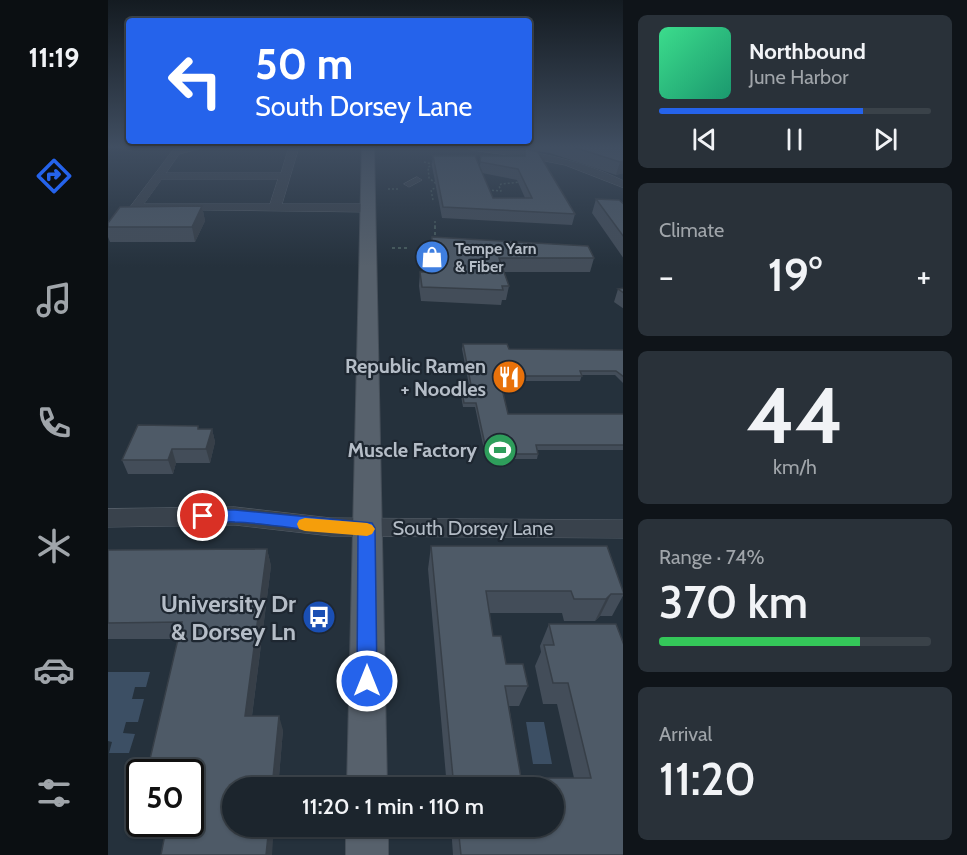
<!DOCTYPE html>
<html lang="en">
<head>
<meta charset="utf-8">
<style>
  :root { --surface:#1c252d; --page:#293139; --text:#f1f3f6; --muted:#a0a5aa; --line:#3a4249; --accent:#2563eb }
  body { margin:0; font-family:Cabin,sans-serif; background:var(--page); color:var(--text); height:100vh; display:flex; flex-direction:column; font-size:22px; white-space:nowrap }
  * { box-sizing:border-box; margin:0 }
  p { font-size:20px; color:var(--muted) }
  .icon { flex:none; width:33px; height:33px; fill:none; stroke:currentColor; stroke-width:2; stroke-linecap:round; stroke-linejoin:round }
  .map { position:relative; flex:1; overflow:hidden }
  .sheet { display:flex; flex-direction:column; gap:15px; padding:15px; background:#0f1419; width:344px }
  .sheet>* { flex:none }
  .banner { position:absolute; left:18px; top:18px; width:406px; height:126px; border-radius:6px; box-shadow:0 2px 4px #0004,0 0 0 2px var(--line); background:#2563eb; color:#fff; overflow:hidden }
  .speed { position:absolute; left:18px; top:759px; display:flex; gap:12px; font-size:30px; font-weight:700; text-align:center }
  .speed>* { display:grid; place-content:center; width:78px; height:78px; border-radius:50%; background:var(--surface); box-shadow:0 2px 4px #0004,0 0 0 2px var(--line); line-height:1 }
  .speed .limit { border:3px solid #111; border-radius:9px; background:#fff; color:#111 }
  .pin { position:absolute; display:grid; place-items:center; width:51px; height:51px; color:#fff; margin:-26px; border:3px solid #fff; border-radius:50%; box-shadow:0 2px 6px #0007 }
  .me { position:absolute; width:66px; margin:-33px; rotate:0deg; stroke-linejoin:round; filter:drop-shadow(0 0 4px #0008) }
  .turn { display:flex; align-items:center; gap:21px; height:126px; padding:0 30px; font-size:27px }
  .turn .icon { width:78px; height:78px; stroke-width:2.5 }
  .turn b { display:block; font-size:42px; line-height:51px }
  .big { font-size:45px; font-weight:600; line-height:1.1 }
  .sheet .card { flex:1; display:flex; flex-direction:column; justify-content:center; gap:9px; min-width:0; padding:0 21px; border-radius:9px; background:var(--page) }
  .sheet .dial { align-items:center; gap:0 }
  .dial b { font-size:78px; line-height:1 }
  .song { display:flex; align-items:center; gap:18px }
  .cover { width:72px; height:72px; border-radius:9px; background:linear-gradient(135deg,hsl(150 70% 55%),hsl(160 70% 35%)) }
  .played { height:6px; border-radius:3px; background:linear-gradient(90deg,var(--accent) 75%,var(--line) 75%) }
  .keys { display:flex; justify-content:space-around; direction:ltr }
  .heat { display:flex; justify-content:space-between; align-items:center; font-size:33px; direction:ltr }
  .charge { height:9px; border-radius:4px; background:linear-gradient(90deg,#34c759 74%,var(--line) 0) }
  .trip { position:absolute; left:114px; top:777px; width:342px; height:60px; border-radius:30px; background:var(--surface); box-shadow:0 2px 4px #0004,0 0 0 2px var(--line); font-weight:600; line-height:60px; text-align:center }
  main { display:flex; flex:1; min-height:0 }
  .menu { display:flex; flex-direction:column; width:108px; justify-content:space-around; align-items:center; background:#0b0f12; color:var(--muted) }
  .menu .icon { width:42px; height:42px }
  .menu .on { color:var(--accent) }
  .menu b { font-size:27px; color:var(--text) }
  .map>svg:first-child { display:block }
</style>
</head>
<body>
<main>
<nav class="menu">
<b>11:19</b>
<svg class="icon on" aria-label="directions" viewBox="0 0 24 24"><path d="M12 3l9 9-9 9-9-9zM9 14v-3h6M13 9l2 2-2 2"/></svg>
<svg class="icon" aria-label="music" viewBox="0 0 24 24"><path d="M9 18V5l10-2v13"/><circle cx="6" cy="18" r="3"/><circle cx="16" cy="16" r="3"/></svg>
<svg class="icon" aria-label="phone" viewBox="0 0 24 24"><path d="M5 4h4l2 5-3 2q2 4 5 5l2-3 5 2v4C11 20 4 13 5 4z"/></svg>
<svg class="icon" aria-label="climate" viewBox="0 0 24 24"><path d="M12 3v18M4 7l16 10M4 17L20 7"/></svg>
<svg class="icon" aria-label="car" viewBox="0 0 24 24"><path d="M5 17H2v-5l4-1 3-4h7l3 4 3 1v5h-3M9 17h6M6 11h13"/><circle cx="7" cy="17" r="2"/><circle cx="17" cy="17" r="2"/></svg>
<svg class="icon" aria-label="filters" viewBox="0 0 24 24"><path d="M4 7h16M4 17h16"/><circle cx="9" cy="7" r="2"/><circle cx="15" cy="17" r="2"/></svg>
</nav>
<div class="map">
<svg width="516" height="855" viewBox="0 0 516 855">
  <rect width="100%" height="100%" fill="#25313c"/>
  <path fill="#3c4f64" d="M0 672H42L38 687H27L24 699H36L30 722H18L15 733 27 734 21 753H1L4 742 0 741Z
    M418 722H436L444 764H425Z"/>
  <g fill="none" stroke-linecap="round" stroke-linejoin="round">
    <g stroke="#57606a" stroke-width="1">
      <path id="minor" d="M78 147H97L71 154 58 173H173L181 147H191L174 204H260L266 208 260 212 24 209 22 207 65 150ZM54 179H170L162 204H36Z
        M358 147C412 147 466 157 516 181V188L457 165 422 158 363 150Z
        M309 177 314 180 301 187 296 184Z
        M127 507 223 518 516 520V538L223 536 127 525 0 527V509Z"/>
    </g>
    <g stroke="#454e58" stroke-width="2">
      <path id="major" d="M254 147H266L279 788H239Z
        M238 826H280V855H238Z"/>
    </g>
    <path stroke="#475b5c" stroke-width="1.5" stroke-dasharray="2 2" stroke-linecap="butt" d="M316 162 328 165
      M326 165 320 167 321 178 330 185
      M280 189H290
      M380 190 393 191 391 186 393 184 413 182
      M325 200 323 190 331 186
      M327 221V228"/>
    <path stroke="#475b5c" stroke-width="2" stroke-dasharray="3 3" stroke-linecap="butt" d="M327 226V241
      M284 248H300
      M315 250 326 247"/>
    <use href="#minor" fill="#39424c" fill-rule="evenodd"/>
    <use href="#major" fill="#57616c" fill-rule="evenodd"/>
  </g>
  <path fill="#434d59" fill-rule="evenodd" d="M401 147H516V173L508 175 442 153Z
    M417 149 467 214 464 225 334 218 324 166 325 156 372 166 373 156H416ZM374 173 409 180 417 198H385Z
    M488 199 516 204V259L484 213Z
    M94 206 97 221 87 242H2L0 237V223Z
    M324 237 486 258 482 272H396L401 286 398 300H394L393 305 313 301 311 286 312 272H322Z
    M516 288V309L506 302 510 289Z
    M355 344 401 349 516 350V384L507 375H474L472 381H392L400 414H516V450H429L430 454 429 459H378L367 407H355L352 390 353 385H361L354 349Z
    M91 429H104L107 442 102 463H68L65 474H20L14 460Z
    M323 546 516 594 504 616H492L487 621H456L454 613H381L385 636 398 664 420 686 411 706H401L413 778H466L449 704H435L427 666 433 652 432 646 441 624 516 855H345L343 826H446V788H339L320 569Z
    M159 549 163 566 144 716 175 730 170 788H124L82 824 71 639H0V550Z"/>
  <path fill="#373f48" d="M516 161V173L508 175 512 162Z
    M94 206 97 221 87 242 84 227Z
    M104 429 107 442 102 463 98 449Z
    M64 449 68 463 65 474 60 460Z
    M159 549 163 566 142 731 137 716Z
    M503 594 492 616 487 621 498 599Z
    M171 716 175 730 170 788H164Z
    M161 826H166L164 855H158Z"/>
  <path fill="#4e5a67" stroke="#373f48" stroke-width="1.5" d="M465 147H516V161L512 162Z
    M417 149 430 152 467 214 335 207 325 156H367L385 198H424L410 169 372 162 373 156H417Z
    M488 199 511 200 516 204V237Z
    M94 206 84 227H0V223L12 207Z
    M324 237 480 246 486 258H391L401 286H394L395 290 314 287 312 272H322Z
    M516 288V293L510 289Z
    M355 344H399L401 349 516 350V377L508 371H472L474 376H391L400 414H516V445H428L430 454H379L368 403H356L353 385H363Z
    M30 425 90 426V429H104L98 449H64L60 460H14Z
    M323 546H499L516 594H503L498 599H466L463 591H378L385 636H393L398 664H415L420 686H397L413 778H483L460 683H445L436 645H446L441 624H508L516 645V855H353L350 826H446V788H346Z
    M159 549 137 716H171L164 788H124V826H161L158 855H53L59 824H82V772H39L74 622 0 623V550Z"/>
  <linearGradient id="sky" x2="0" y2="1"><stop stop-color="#141b21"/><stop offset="0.55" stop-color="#404e61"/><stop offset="1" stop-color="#404e61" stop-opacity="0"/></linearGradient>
  <rect width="516" height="267" fill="url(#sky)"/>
  <path fill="#2563eb" stroke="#184099" stroke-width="1.5" d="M95 510H127L264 523 267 528 269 681 266 688 259 691 252 688 249 681 250 534C209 533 169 524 127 522 115 521 102 525 90 521L87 516 90 512Z"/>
  <path fill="#f59e0b" d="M197 518 259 523 264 525 267 529 264 534 259 536 197 531 191 529 189 524 191 520Z"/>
  <defs>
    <g id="shop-disc" transform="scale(1.725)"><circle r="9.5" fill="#3f7fe0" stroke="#1e2731"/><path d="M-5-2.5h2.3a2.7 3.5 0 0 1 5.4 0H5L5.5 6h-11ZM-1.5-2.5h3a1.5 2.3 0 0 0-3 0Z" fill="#fff"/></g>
    <g id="restaurant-disc" transform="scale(1.725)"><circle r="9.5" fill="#e8710a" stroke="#1e2731"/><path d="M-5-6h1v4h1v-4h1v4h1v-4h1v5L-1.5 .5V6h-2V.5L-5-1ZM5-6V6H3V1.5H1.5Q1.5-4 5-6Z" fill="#fff"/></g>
    <g id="stadium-disc" transform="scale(1.725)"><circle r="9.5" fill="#2e9e5b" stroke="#1e2731"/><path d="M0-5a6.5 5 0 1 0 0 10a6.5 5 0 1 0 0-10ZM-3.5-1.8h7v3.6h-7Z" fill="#fff"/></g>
    <g id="bus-disc" transform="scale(1.725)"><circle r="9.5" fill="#1a4fb4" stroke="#1e2731"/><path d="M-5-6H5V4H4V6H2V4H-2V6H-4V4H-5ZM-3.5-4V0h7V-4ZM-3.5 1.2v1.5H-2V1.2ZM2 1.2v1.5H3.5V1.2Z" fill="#fff"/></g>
  </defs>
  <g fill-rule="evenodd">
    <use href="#shop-disc" x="324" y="257"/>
    <use href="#restaurant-disc" x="401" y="377"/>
    <use href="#stadium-disc" x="392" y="450"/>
    <use href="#bus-disc" x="211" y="617"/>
  </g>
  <g text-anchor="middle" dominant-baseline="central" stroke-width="4.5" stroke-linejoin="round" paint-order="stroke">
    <g font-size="16" font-weight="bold" fill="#b5bdc7" stroke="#1e2731" text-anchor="start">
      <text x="347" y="248">Tempe Yarn<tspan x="347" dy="18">&amp; Fiber</tspan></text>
    </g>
    <g font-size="20" font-weight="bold" fill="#b5bdc7" stroke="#1e2731" text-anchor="end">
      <text x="378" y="366">Republic Ramen<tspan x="378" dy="23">+ Noodles</tspan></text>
      <text x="369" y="450">Muscle Factory</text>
    </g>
    <g font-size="20" fill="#b5bdc7" stroke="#1e2731">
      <text x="365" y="528">South Dorsey Lane</text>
    </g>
    <g font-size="24" font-weight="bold" fill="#b5bdc7" stroke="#1e2731" text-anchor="end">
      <text x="188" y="603">University Dr<tspan x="188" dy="28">&amp; Dorsey Ln</tspan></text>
    </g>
  </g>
</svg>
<div class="speed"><div class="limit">50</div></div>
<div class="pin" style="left:95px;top:516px;background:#d93025"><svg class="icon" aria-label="arrive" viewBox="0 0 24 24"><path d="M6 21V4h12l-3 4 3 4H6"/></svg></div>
<svg class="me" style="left:259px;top:681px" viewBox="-20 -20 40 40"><circle r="17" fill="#2563eb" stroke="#fff" stroke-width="3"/><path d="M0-11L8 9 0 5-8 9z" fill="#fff"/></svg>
<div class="trip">11:20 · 1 min · 110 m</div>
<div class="banner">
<div class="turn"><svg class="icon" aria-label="left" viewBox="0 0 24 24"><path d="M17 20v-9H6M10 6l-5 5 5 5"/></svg><div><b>50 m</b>South Dorsey Lane</div></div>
</div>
</div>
<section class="sheet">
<div class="card">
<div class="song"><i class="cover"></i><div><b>Northbound</b><p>June Harbor</p></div></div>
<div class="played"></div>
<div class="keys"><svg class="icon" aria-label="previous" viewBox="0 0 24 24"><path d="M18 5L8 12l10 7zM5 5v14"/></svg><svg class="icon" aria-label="pause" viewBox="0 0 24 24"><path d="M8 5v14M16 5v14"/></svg><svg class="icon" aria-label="next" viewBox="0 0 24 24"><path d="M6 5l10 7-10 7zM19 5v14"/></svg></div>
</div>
<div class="card"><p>Climate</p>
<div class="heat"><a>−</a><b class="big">19°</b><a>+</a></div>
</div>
<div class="card dial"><b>44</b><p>km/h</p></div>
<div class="card"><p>Range · 74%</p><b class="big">370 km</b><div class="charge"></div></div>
<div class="card"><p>Arrival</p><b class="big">11:20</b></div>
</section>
</main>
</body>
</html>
